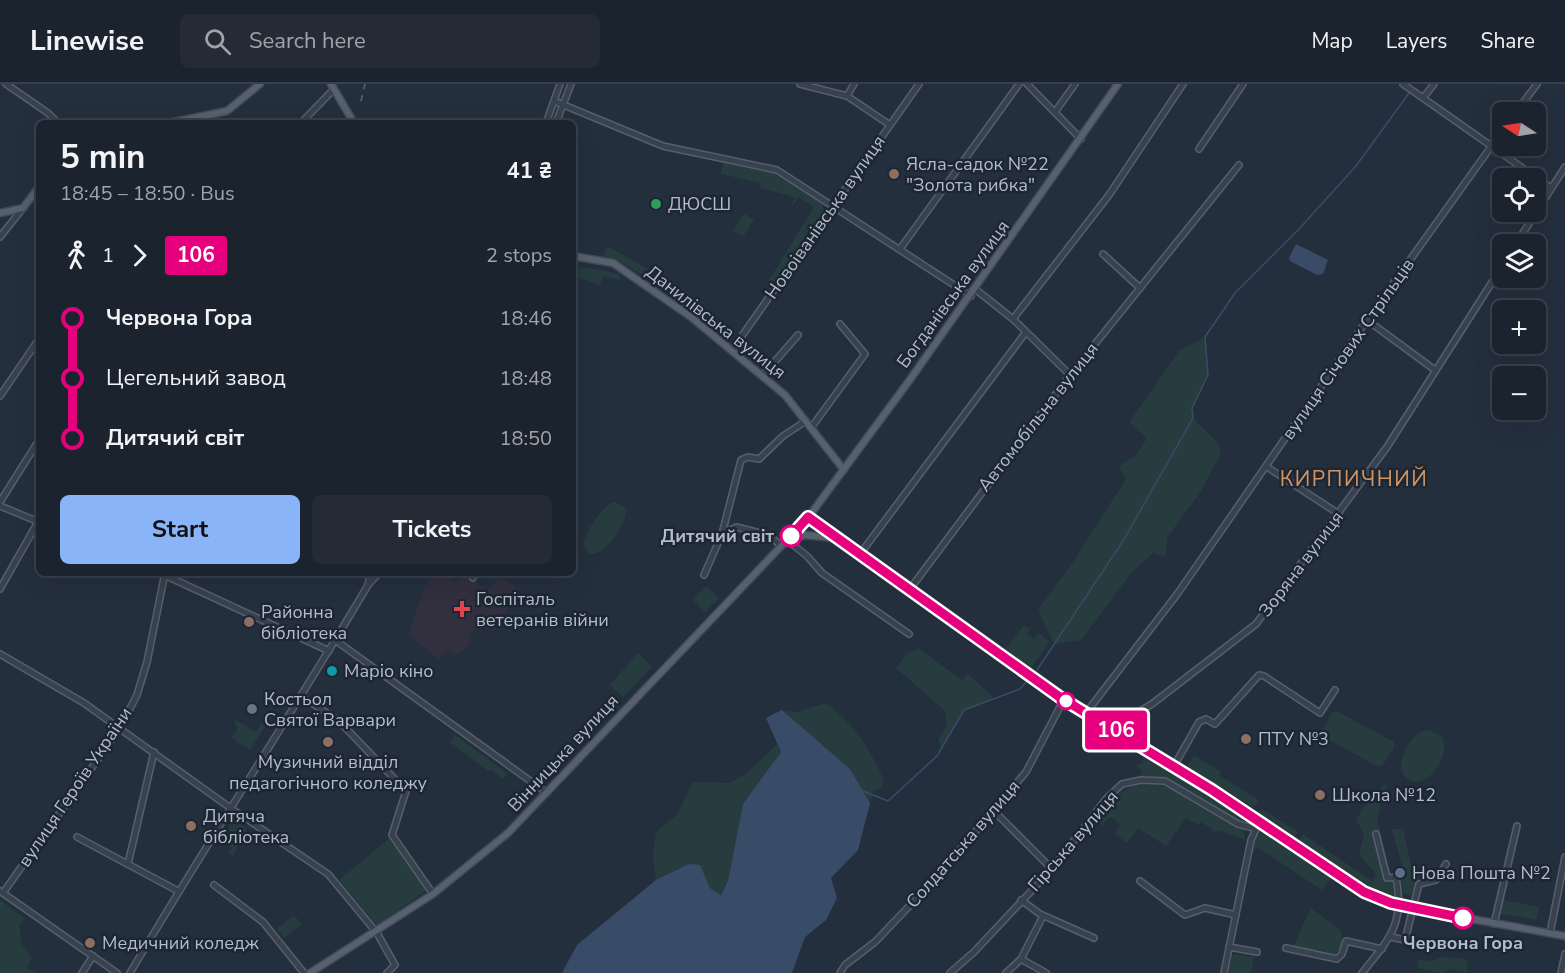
<!DOCTYPE html>
<html lang="en">
<head>
<meta charset="utf-8">
<style>
	body { margin:0; font-family:"Nunito Sans",sans-serif; background:#242b36; color:#f1f3f6; height:100vh; display:flex; flex-direction:column; font-size:22px; white-space:nowrap }
	* { box-sizing:border-box; margin:0 }
	p { font-size:20px; color:#a0a4aa }
	.icon { flex:none; width:33px; height:33px; fill:none; stroke:currentColor; stroke-width:2; stroke-linecap:round; stroke-linejoin:round }
	.map { position:relative; flex:1; overflow:hidden }
	.side { position:absolute; left:36px; top:36px; width:540px; height:456px; display:flex; flex-direction:column; background:#1b232e; border-radius:9px; box-shadow:0 6px 24px #0002,0 0 0 2px #39404a }
	.side>* { flex:none }
	.badge { padding:0 12px; border-radius:4px; font-size:21px; line-height:39px }
	.needle { width:39px; rotate:282deg }
	.tools { position:absolute; left:1492px; top:18px; display:grid; gap:12px }
	.tools a { display:grid; place-items:center; width:54px; height:54px; border-radius:9px; background:#1b232e; box-shadow:0 6px 24px #0002,0 0 0 2px #39404a; font-size:30px }
	.map>.badge { position:absolute; translate:-50% -50%; box-shadow:0 0 0 3px #fff }
	.legs { display:flex; align-items:center; gap:9px; height:66px; padding:0 24px; font-size:20px }
	.legs p { margin-inline-start:auto }
	.headline { display:flex; align-items:center; justify-content:space-between; height:102px; padding:0 24px }
	h1 { font-size:33px; font-weight:700; line-height:45px }
	.primary-button { display:flex; gap:12px; margin-top:auto; padding:12px 24px }
	.primary-button a { flex:1; height:69px; border-radius:9px; background:#8ab4f8; color:#111; font-size:24px; font-weight:700; line-height:69px; text-align:center }
	.primary-button a+a { background:#242b36; color:#f1f3f6 }
	ul { padding:0 24px; list-style:none }
	li { display:flex; align-items:center; gap:21px; height:60px; font-size:22px }
	li i { display:grid; place-items:center; width:9px; height:100%; margin:0 8px; background:currentColor }
	li i::after { content:''; width:15px; height:15px; margin:-8px; border:4px solid; border-radius:50%; background:#1b232e }
	li p { margin-inline-start:auto }
	li:first-child i { background:linear-gradient(#0000 50%,currentColor 0) }
	li:last-child i { background:linear-gradient(currentColor 50%,#0000 0) }
	header { display:flex; align-items:center; gap:36px; box-sizing:border-box; height:84px; padding:0 30px; background:#1b232e; border-bottom:2px solid #39404a }
	header strong { font-size:28px }
	nav { display:flex; gap:33px; margin-inline-start:auto; font-size:21px }
	.search { width:420px; height:54px; background:#242b36; display:flex; align-items:center; gap:15px; box-sizing:border-box; padding:0 21px; border-radius:9px; color:#a0a4aa; font-size:22px }
	.map>svg:first-child { display:block }
</style>
</head>
<body>
<header>
<strong>Linewise</strong>
<div class="search"><svg class="icon" aria-label="search" viewBox="0 0 24 24"><circle cx="10" cy="10" r="6"/><path d="M15 15l6 6"/></svg>Search here</div>
<nav><a>Map</a><a>Layers</a><a>Share</a></nav>
</header>
<div class="map">
<svg width="1565" height="889" viewBox="0 0 1565 889">
	<rect width="100%" height="100%" fill="#242f3e"/>
	<polygon fill="#32303f" points="436,489 443,489 455,499 464,491 487,506 500,493 520,505 494,547 483,544 469,548 471,558 467,559 468,564 453,572 447,565 439,575 408,552 425,502"/>
	<g fill="#263c3f">
		<polygon points="723,79 777,90 822,119 824,126 770,204 766,201 814,123 798,113 791,125 794,113 760,104 760,99 721,90"/>
		<polygon points="744,129 754,136 743,153 733,146"/>
		<polygon points="607,162 648,185 644,192 621,178 604,172"/>
		<polygon points="573,182 603,186 620,191 620,196 603,192 600,201 573,192"/>
		<polygon points="658,187 701,218 693,230 650,198"/>
		<polygon points="1205,253 1208,291 1192,324 1193,334 1217,358 1221,369 1200,409 1168,452 1165,473 1153,469 1131,489 1081,556 1054,560 1038,526 1069,484 1126,395 1119,382 1137,370 1147,354 1129,338 1180,266"/>
		<path d="M614,418L625,423C630,437 604,474 589,470L583,462C584,449 602,422 614,418Z"/>
		<polygon points="706,502 719,514 705,528 693,516"/>
		<polygon points="1024,541 1030,545 1027,550 1034,555 1039,549 1050,558 1031,584 1005,565"/>
		<polygon points="919,565 962,596 968,590 995,615 964,626 942,664 938,656 947,642 945,627 896,584 907,569"/>
		<polygon points="638,569 652,583 623,613 610,601"/>
		<path d="M826,619C854,640 871,666 884,697L881,704L873,708L870,719L850,685L782,626L796,628Z"/>
		<polygon points="271,625 275,627 250,666 231,654 238,644 234,638 236,636 256,648"/>
		<polygon points="1337,627 1394,658 1394,664 1382,682 1377,682 1323,653 1323,645 1332,629"/>
		<path d="M1430,646L1442,653C1453,675 1417,719 1401,686C1400,670 1413,646 1430,646Z"/>
		<polygon points="455,651 508,690 503,695 490,685 488,687 450,658"/>
		<polygon points="777,660 781,668 743,720 728,797 721,811 710,804 656,796 653,773 656,748 677,731 693,698 730,699 748,688"/>
		<polygon points="1194,671 1221,688 1220,692 1259,716 1254,724 1187,683"/>
		<path d="M1145,673L1245,734L1243,739L1245,756L1218,746L1216,748L1201,738L1198,741L1186,734L1166,762L1138,744L1127,759L1115,750L1120,740L1110,733L1102,741L1096,737C1118,707 1127,698 1166,700H1135L1143,688L1135,681L1142,679Z"/>
		<path d="M1388,699L1377,734L1396,814L1364,803L1297,759L1303,750L1372,797L1376,790L1359,770L1364,751L1356,735C1369,717 1368,713 1388,699Z"/>
		<polygon points="1262,725 1298,748 1293,756 1257,731"/>
		<polygon points="234,735 247,744 233,772 229,769 232,764 220,757"/>
		<polygon points="1392,745 1403,745 1415,799 1411,812 1404,810 1401,795 1405,793"/>
		<polygon points="1264,747 1332,793 1322,806 1257,763 1252,770 1254,756"/>
		<polygon points="390,754 427,806 377,841 339,796"/>
		<polygon points="0,816 25,835 19,842 22,861 32,873 27,883 36,889 0,889"/>
		<polygon points="1502,816 1539,823 1536,836 1499,829"/>
		<polygon points="1311,824 1341,847 1342,862 1333,873 1293,863"/>
		<polygon points="294,831 302,840 284,854 277,845"/>
		<polygon points="1233,870 1254,873 1251,889 1228,889"/>
		<polygon points="1445,873 1465,875 1468,880 1467,888 1449,885 1442,889 1417,884 1419,875 1430,877"/>
	</g>
	<g fill="#394c67">
		<polygon points="1296,160 1328,176 1323,190 1317,191 1290,177 1289,174"/>
		<polygon points="782,626 850,685 870,719 858,766 831,794 837,814 826,836 805,853 792,889 562,889 577,861 656,796 689,780 700,781 710,804 721,811 728,797 743,720 781,668 766,634"/>
	</g>
	<g fill="none" stroke-linecap="round" stroke-linejoin="round">
		<g stroke="#394c67" stroke-width="1.5">
			<polyline points="1037,586 1123,457 1193,334 1192,324 1208,291 1205,253 1235,209 1299,145 1356,82 1409,9"/>
			<polyline points="863,707 888,717 937,672 964,626 1020,605 1026,598"/>
		</g>
		<g stroke="#565f6c" stroke-width="8">
			<g id="minor">
				<polyline points="6,0 48,29 58,39"/>
				<polyline points="800,0 847,12 854,0"/>
				<polyline points="1027,0 1081,55"/>
				<polyline points="1403,0 1551,104"/>
				<polyline points="847,12 890,41"/>
				<polyline points="1423,14 1434,0"/>
				<polyline points="554,17 663,62 777,86 971,212"/>
				<polyline points="1055,28 1075,0"/>
				<polyline points="1516,28 1537,0"/>
				<polyline points="301,39 334,5"/>
				<polyline points="546,39 560,0"/>
				<polyline points="556,39 571,0"/>
				<polyline points="1199,65 1243,0"/>
				<polyline points="0,153 23,124"/>
				<polyline points="1516,160 1565,83"/>
				<polyline points="900,165 1019,0"/>
				<polyline points="1103,170 1140,204"/>
				<polyline points="975,205 1013,235 1070,291"/>
				<polyline points="1013,235 1109,111 1183,0"/>
				<polyline points="1367,236 1435,286"/>
				<polyline points="732,266 919,0"/>
				<polyline points="763,291 798,251"/>
				<polyline points="0,312 39,255"/>
				<polyline points="811,344 865,270 840,240"/>
				<polyline points="1267,383 1339,430"/>
				<polyline points="0,418 39,356"/>
				<polyline points="0,422 39,438"/>
				<polyline points="722,450 736,443 769,451 781,462"/>
				<polyline points="787,456 807,472 822,489 909,550"/>
				<polyline points="860,470 1026,248"/>
				<polyline points="160,489 329,567"/>
				<polyline points="704,491 722,450 741,376 748,373 759,375 783,352 806,337"/>
				<polyline points="473,494 475,489"/>
				<polyline points="368,501 370,489"/>
				<polyline points="0,505 39,436"/>
				<polyline points="910,505 1070,291 1239,81"/>
				<polyline points="335,556 547,709"/>
				<polyline points="0,570 84,619 229,723 328,790 377,849 395,881 387,889"/>
				<polyline points="301,612 339,637 406,707 392,751 433,810"/>
				<polyline points="1086,629 1178,509 1367,236 1503,46"/>
				<polyline points="1112,644 1152,620 1256,540 1387,363 1503,181"/>
				<polyline points="1174,682 1199,638 1206,635 1215,640 1259,591 1264,592 1320,629 1335,606"/>
				<polyline points="993,726 1052,785"/>
				<polyline points="77,753 178,807"/>
				<polyline points="128,780 154,668"/>
				<polyline points="1140,797 1185,831 1205,824 1236,831"/>
				<polyline points="214,801 263,838 304,889"/>
				<polyline points="0,807 117,889"/>
				<polyline points="3,809 120,644 137,611 147,578 165,489"/>
				<polyline points="1021,816 1040,830 1094,854"/>
				<polyline points="1494,840 1517,742"/>
				<polyline points="1550,849 1565,773"/>
				<polyline points="1391,853 1405,856 1419,800 1436,796 1446,780"/>
				<polyline points="1229,863 1257,868"/>
				<polyline points="1286,864 1337,875 1342,870 1346,857 1382,865"/>
				<polyline points="1021,875 1046,889"/>
				<polyline points="82,889 93,872"/>
				<path d="M130,889C207,758 291,632 368,501L379,489"/>
				<polyline points="840,889 845,881 875,858 934,796 1026,688 1064,615"/>
				<polyline points="950,889 974,868 1052,785 1106,715 1122,700 1141,696 1165,697 1238,740 1256,745"/>
				<polyline points="1006,889 1021,875 1043,832"/>
				<polyline points="1224,889 1251,756 1260,737"/>
				<path d="M1362,889C1390,854 1405,840 1396,793L1387,794L1376,750"/>
				<polyline points="1561,889 1565,870"/>
			</g>
		</g>
		<g stroke="#414a57" stroke-width="9">
			<g id="major">
				<polyline points="331,0 354,39"/>
				<polyline points="169,39 227,27 260,0"/>
				<polyline points="0,129 23,124 39,103"/>
				<polyline points="573,172 613,179 691,233 785,311 844,386"/>
				<polyline points="808,433 1064,615 1260,737 1364,808 1386,817 1412,824 1565,852"/>
				<polyline points="788,456 805,451 833,454"/>
				<polyline points="310,889 433,810 508,749 787,456 813,427 909,297 1118,0"/>
			</g>
		</g>
		<use href="#minor" stroke="#38414e" stroke-width="5"/>
		<use href="#major" stroke="#56606e" stroke-width="6"/>
		<polyline stroke="#5a6575" stroke-width="1.5" stroke-dasharray="6 6" stroke-linecap="butt" points="361,17 365,0"/>
	</g>
	<g fill="none" stroke-linecap="round" stroke-linejoin="round">
		<g stroke="#fff" stroke-width="14">
			<polyline id="line-1" points="791,452 808,433 1061,614 1212,706 1364,808 1391,819 1463,834"/>
		</g>
		<use href="#line-1" stroke="#e6007e" stroke-width="9"/>
	</g>
	<g fill="#8d6e63" stroke="#1d2633" stroke-width="2">
		<circle cx="894" cy="90" r="6"/>
		<circle cx="249" cy="538" r="6"/>
		<circle cx="1246" cy="655" r="6"/>
		<circle cx="328" cy="658" r="6"/>
		<circle cx="1320" cy="711" r="6"/>
		<circle cx="191" cy="742" r="6"/>
		<circle cx="90" cy="859" r="6"/>
	</g>
	<circle fill="#2e9e5b" stroke="#1d2633" stroke-width="2" cx="656" cy="120" r="6"/>
	<g fill="#fff" stroke="#e6007e" stroke-width="3">
		<circle cx="791" cy="452" r="10"/>
		<circle cx="1066" cy="617" r="8"/>
		<circle cx="1463" cy="834" r="10"/>
	</g>
	<path fill="#e0444e" stroke="#1d2633" stroke-width="2" d="M459 516h6v6h6v6h-6v6h-6v-6h-6v-6h6z"/>
	<circle fill="#0f9aa8" stroke="#1d2633" stroke-width="2" cx="332" cy="587" r="6"/>
	<circle fill="#6b7280" stroke="#1d2633" stroke-width="2" cx="252" cy="625" r="6"/>
	<circle fill="#5c6f8a" stroke="#1d2633" stroke-width="2" cx="1400" cy="789" r="6"/>
	<g text-anchor="middle" stroke-width="5" stroke-linejoin="round" paint-order="stroke">
		<g font-size="18" fill="#b4bcc9" stroke="#1d2633" text-anchor="start">
			<text x="906" y="86">Ясла-садок №22<tspan x="906" dy="21">"Золота рибка"</tspan></text>
			<text x="668" y="126">ДЮСШ</text>
			<text x="476" y="521">Госпіталь<tspan x="476" dy="21">ветеранів війни</tspan></text>
			<text x="261" y="534">Районна<tspan x="261" dy="21">бібліотека</tspan></text>
			<text x="344" y="593">Маріо кіно</text>
			<text x="264" y="621">Костьол<tspan x="264" dy="21">Святої Варвари</tspan></text>
			<text x="1258" y="661">ПТУ №3</text>
			<text x="328" y="684" text-anchor="middle">Музичний відділ<tspan x="328" dy="21">педагогічного коледжу</tspan></text>
			<text x="1332" y="717">Школа №12</text>
			<text x="203" y="738">Дитяча<tspan x="203" dy="21">бібліотека</tspan></text>
			<text x="1412" y="795">Нова Пошта №2</text>
			<text x="102" y="865">Медичний коледж</text>
		</g>
		<g font-size="18" fill="#b4bcc9" stroke="#1d2633">
			<text transform="translate(825 133) rotate(-55)" y="6">Новоіванівська вулиця</text>
			<text transform="translate(953 210) rotate(-54)" y="6">Богданівська вулиця</text>
			<text transform="translate(716 238) rotate(38)" y="6">Данилівська вулиця</text>
			<text transform="translate(1348 265) rotate(-55)" y="6">вулиця Січових Стрільців</text>
			<text transform="translate(1038 333) rotate(-52)" y="6">Автомобільна вулиця</text>
			<text transform="translate(1301 480) rotate(-53)" y="6">Зоряна вулиця</text>
			<text transform="translate(563 669) rotate(-47)" y="6">Вінницька вулиця</text>
			<text transform="translate(75 703) rotate(-56)" y="6">вулиця Героїв України</text>
			<text transform="translate(1073 757) rotate(-49)" y="6">Гірська вулиця</text>
			<text transform="translate(963 760) rotate(-49)" y="6">Солдатська вулиця</text>
		</g>
		<g font-size="18" font-weight="bold" fill="#b4bcc9" stroke="#1d2633" text-anchor="end">
			<text x="774" y="458">Дитячий світ</text>
			<text x="1463" y="865" text-anchor="middle">Червона Гора</text>
		</g>
		<g font-size="21" letter-spacing="1.5" fill="#d59563" stroke="#1d2633">
			<text x="1354" y="402">КИРПИЧНИЙ</text>
		</g>
	</g>
</svg>
<div class="tools">
<a><svg class="needle" viewBox="-14 -14 28 28"><path d="M0-13l5 13h-10z" fill="#e53935"/><path d="M0 13l5-13h-10z" fill="#a0a4aa"/></svg></a>
<a><svg class="icon" aria-label="locate" viewBox="0 0 24 24"><circle cx="12" cy="12" r="6"/><path d="M12 2v4M12 18v4M2 12h4M18 12h4"/></svg></a>
<a><svg class="icon" aria-label="layers" viewBox="0 0 24 24"><path d="M12 4l9 5-9 5-9-5zM3 14l9 5 9-5"/></svg></a>
<a>+</a>
<a>−</a>
</div>
<b class="badge" style="left:1116px;top:646px;background:#e6007e;color:#fff">106</b>
<section class="side">
<div class="headline"><div><h1>5 min</h1><p>18:45 – 18:50 · Bus</p></div><b>41 ₴</b></div>
<div class="legs"><svg class="icon" aria-label="walk" viewBox="0 0 24 24"><circle cx="13" cy="4" r="2"/><path d="M13 8l-2 6 4 7M11 14l-3 7M7 12l3-4h3l4 4"/></svg>1<svg class="icon" aria-label="forward" viewBox="0 0 24 24"><path d="M9 5l7 7-7 7"/></svg><b class="badge" style="background:#e6007e;color:#fff">106</b><p>2 stops</p></div>
<ul>
<li><i style="color:#e6007e"></i><b>Червона Гора</b><p>18:46</p></li>
<li><i style="color:#e6007e"></i><span>Цегельний завод</span><p>18:48</p></li>
<li><i style="color:#e6007e"></i><b>Дитячий світ</b><p>18:50</p></li>
</ul>
<div class="primary-button"><a>Start</a><a>Tickets</a></div>
</section>
</div>
</body>
</html>
